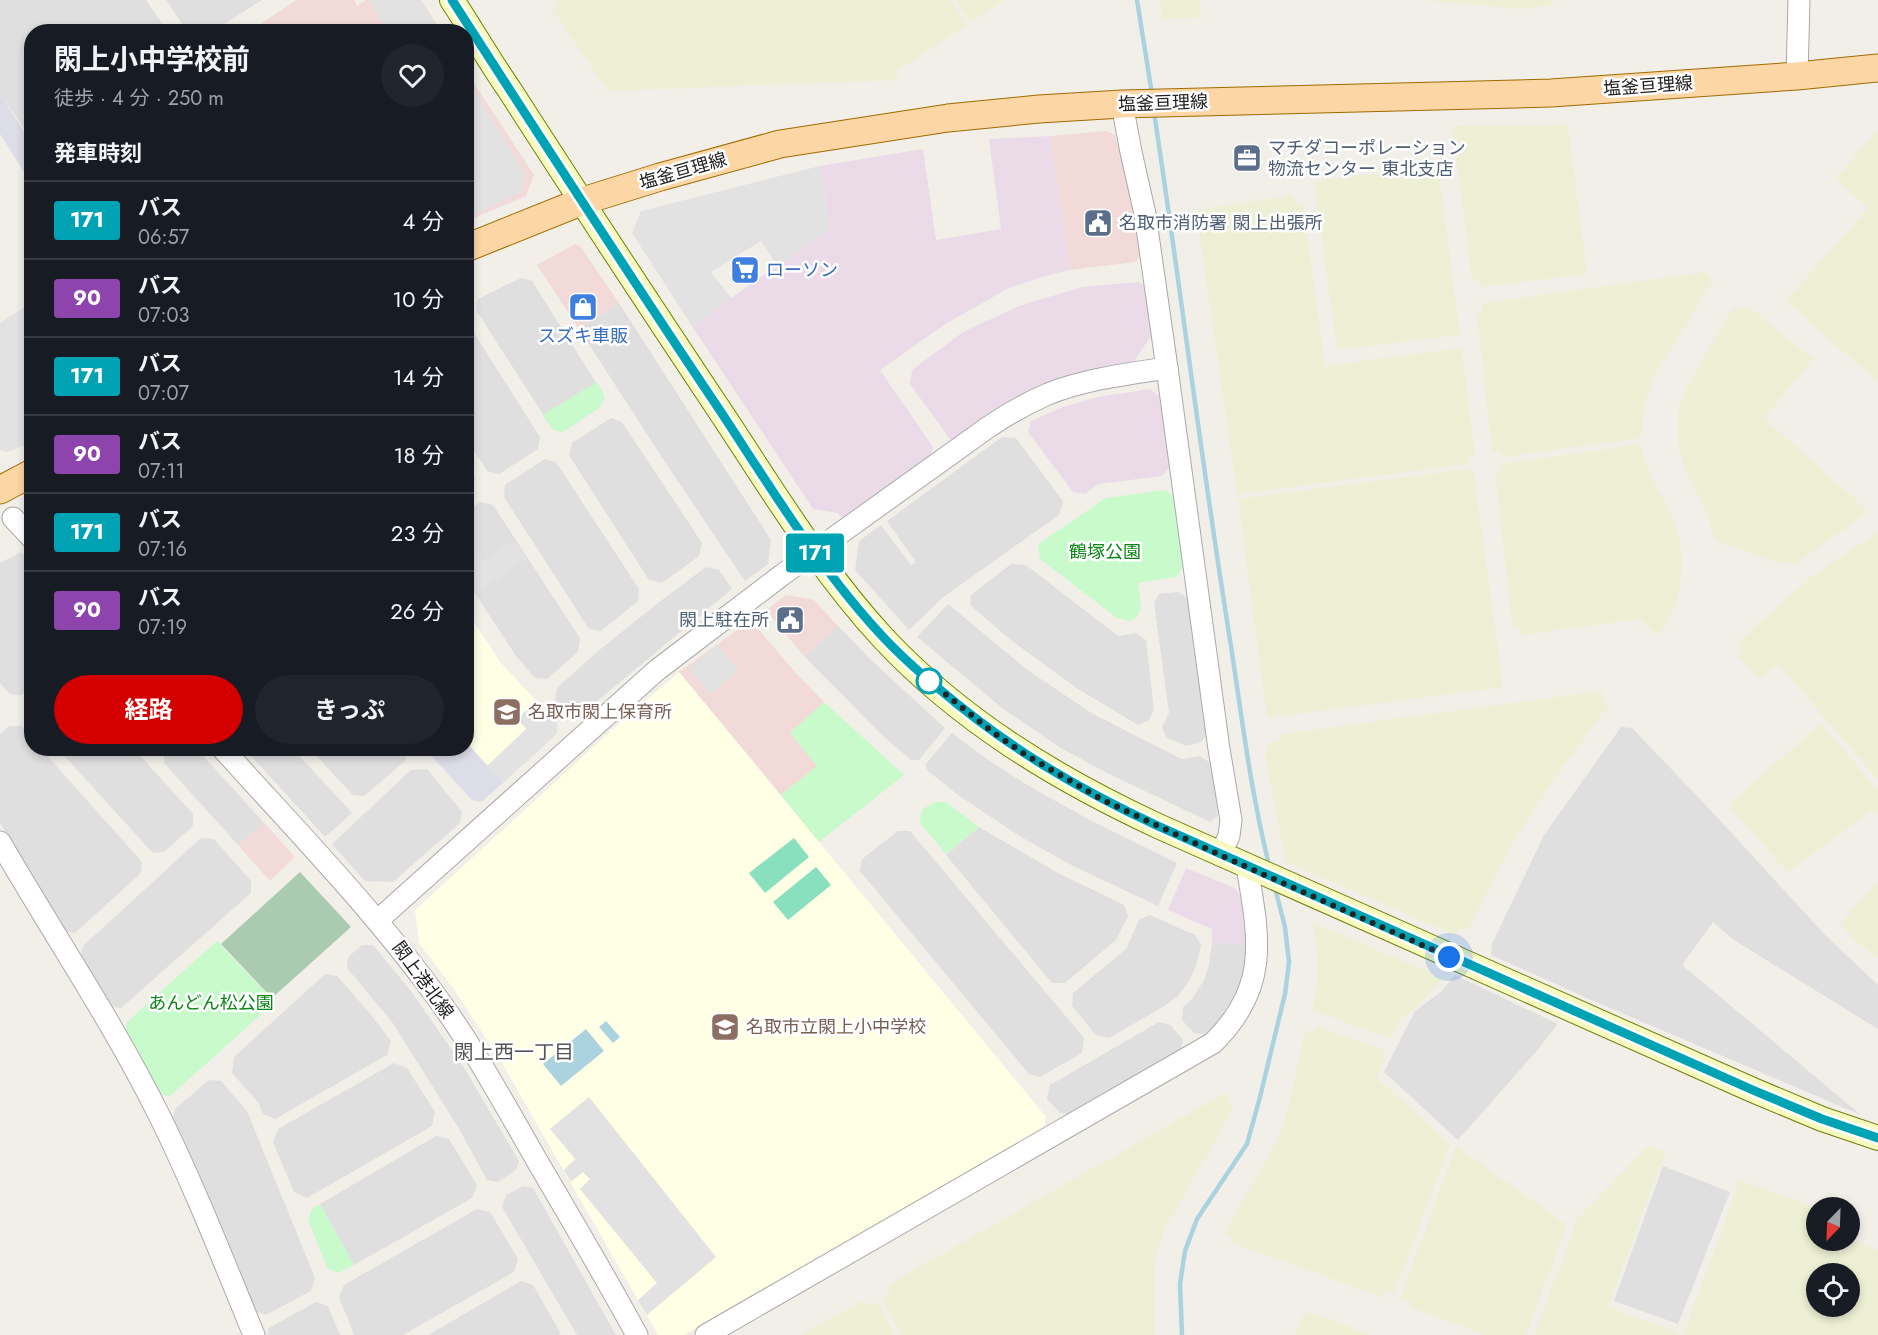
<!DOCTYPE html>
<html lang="ja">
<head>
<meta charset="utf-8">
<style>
	body { margin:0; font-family:Jost,"Noto Sans JP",sans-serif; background:#20242c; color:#f1f3f6; height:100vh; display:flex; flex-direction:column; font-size:22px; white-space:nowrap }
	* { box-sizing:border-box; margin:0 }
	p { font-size:20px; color:#9ea1a6 }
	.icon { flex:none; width:33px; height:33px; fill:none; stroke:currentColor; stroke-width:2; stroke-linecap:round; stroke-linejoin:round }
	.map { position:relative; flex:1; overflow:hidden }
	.panel { position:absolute; left:24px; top:24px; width:450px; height:732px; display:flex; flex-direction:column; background:#171b24; border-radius:24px; box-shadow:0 3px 9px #0003 }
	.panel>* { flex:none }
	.badge { padding:0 12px; border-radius:4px; font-size:21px; line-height:39px }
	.needle { width:39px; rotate:203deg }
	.fabs { position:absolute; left:1806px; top:1197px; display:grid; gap:12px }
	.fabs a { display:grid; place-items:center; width:54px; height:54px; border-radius:50%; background:#171b24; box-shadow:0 3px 9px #0003; font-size:30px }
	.you { position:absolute; width:30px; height:30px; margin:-15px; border:4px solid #fff; border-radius:50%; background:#1a73e8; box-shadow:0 0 0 9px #1a73e833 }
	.map>.badge { position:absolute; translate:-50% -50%; box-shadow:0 0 0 3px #fff }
	h2 { padding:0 30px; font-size:22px; line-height:54px }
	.round { display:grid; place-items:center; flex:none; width:63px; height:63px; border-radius:32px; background:#20242c }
	.summary { display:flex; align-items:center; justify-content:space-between; height:102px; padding:0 30px }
	h1 { font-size:28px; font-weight:700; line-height:45px }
	.button { display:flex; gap:12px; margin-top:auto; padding:12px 30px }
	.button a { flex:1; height:69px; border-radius:36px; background:#d40000; color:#fff; font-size:24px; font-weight:700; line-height:69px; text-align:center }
	.button a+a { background:#20242c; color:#f1f3f6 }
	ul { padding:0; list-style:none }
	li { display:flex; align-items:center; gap:18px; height:78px; padding:0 30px; border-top:2px solid #363941 }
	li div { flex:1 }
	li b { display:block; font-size:22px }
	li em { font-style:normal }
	li .badge { min-width:66px; font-weight:700; text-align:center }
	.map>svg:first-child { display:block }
</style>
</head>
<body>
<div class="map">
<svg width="1878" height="1335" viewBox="0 0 1878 1335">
	<rect width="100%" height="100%" fill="#f2efe9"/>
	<g fill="#e0dfdf">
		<polygon points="0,0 146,0 167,31 32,32 31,138 0,94"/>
		<polygon points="166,0 262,0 212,32 187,31"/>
		<polygon points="521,278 532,281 605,397 600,407 563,432 553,430 476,310 478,299"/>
		<polygon points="619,303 771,540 768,564 745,581 665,462 579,329"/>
		<polygon points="467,322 540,437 538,449 499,474 487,471 467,440"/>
		<polygon points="611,418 622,422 702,543 699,556 662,583 649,580 569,455 572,443"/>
		<polygon points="1002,437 1016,438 1063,501 1059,515 942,598 909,630 855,570 859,541 881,525 911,565 916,562 887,521"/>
		<polygon points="545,459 556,462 639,589 638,601 601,631 589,629 504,497 505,485"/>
		<polygon points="467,465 475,478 473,490 467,494"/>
		<polygon points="480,502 493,505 580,638 578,652 547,679 535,678 516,656 467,581 467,511"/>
		<polygon points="21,552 31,563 32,686 21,695 10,694 0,683 0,563"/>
		<polygon points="1011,564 1026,565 1118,636 1136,633 1146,640 1154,710 1149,720 1138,725 1078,689 1012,641 970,605 971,595"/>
		<polygon points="706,567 719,570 732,589 579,716 569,715 555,700 557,688 597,652 658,603"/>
		<polygon points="1178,592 1189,599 1208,734 1200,743 1186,746 1166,737 1162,727 1169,713 1154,603 1159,594"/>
		<polygon points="948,604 1029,671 1093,714 1182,759 1200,756 1212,764 1218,816 1210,822 1107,773 1059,747 1002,708 917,637"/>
		<polygon points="838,626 872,661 945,728 919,760 911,760 881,734 804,656"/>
		<polygon points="9,726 22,726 31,737 32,748 41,749 142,862 141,873 75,933 65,931 0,823 0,734"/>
		<polygon points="1621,727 1632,728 1702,801 1827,937 1878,985 1878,1029 1734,940 1713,922 1682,965 1861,1115 1596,1002 1491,955 1492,944 1544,835"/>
		<polygon points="952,733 984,757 1027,785 1086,818 1177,863 1158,906 1073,866 1021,837 958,795 928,771 925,765"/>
		<polygon points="58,749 134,749 193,814 193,826 164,852 153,853"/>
		<polygon points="165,749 197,749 264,823 238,845 164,763"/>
		<polygon points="245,749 293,749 352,813 325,837"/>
		<polygon points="310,749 405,749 406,760 364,796 353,795"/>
		<polygon points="427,769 462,812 460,823 393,882 365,881 332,844 411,770"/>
		<polygon points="979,827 1058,873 1124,905 1128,916 1116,940 1065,983 1052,983 946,855"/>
		<polygon points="898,831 910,831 1084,1038 1082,1053 1040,1077 1029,1074 860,871 862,859"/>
		<polygon points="201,838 214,839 251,881 251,893 121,1008 110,1006 81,958 83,946"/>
		<polygon points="1150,915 1195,935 1201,945 1197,963 1190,979 1179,995 1163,1007 1109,1038 1096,1035 1072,1006 1073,993 1126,949 1139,920"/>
		<polygon points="1212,942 1248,945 1247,971 1231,1008 1206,1035 1194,1033 1182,1020 1183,1007 1192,999 1204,980 1209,965"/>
		<polygon points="362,945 373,945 411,991 463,1066 519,1161 516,1170 498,1182 487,1180 458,1127 392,1022 347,968 348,957"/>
		<polygon points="325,974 337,976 368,1011 391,1041 387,1055 275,1119 263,1114 258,1102 232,1073 234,1057"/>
		<polygon points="1455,975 1558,1024 1534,1054 1458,1140 1384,1072 1415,1011 1442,991"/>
		<polygon points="1159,1022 1170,1025 1183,1040 1180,1054 1073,1115 1060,1113 1047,1099 1050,1085"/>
		<polygon points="394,1063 407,1068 435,1112 432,1126 307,1198 294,1192 273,1142 278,1129"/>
		<polygon points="209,1080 221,1081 247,1111 315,1278 311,1291 266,1315 253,1311 172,1123 175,1109"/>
		<polygon points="436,1136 449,1139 477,1185 472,1198 354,1265 320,1204"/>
		<polygon points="1663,1166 1730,1192 1678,1324 1614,1301"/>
		<polygon points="523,1186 533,1188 616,1335 577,1335 502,1207 506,1195"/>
		<polygon points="477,1209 490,1212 518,1259 514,1272 403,1335 354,1335 339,1297 344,1285"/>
		<polygon points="521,1281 533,1285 560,1332 559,1335 428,1335"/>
		<polygon points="316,1302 328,1306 340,1335 267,1335 269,1328"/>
	</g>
	<g fill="#f2dad9">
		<polygon points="296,0 354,0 357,6 366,0 421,0 441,31 249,32"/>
		<polygon points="466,71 534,175 526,196 467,221"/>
		<polygon points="1106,131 1115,135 1127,175 1142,253 1135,262 1070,270 1050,136"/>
		<polygon points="575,244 580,246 619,303 579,329 537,265"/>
		<polygon points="786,595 814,600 838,626 804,656 769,614 769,608"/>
		<polygon points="747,623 755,625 794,671 824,702 790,733 817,766 781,795 679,672"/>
		<polygon points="264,823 295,857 270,881 238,845"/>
	</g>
	<g fill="#ebdbe8">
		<polygon points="1050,136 1070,270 1045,276 1009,288 947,323 880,370 933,447 930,457 845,521 838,513 813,509 692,326 830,228 820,166 923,149 936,240 1001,229 989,139"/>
		<polygon points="1138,282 1149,288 1151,336 1130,367 959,440 950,439 910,384 912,370 963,332 1019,306 1082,287"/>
		<polygon points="1150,389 1160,397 1171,465 1162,476 1098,484 1085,494 1073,492 1028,432 1031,421 1060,408 1098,397"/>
		<polygon points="1186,868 1235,888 1240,896 1246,927 1248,945 1212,942 1212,929 1168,910"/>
	</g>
	<g fill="#ffffe5">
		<polygon points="466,610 501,663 557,723 557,734 503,783 467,743"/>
		<polygon points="679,672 1046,1117 1043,1132 732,1306 684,1335 658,1335 502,1063 455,991 419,943 415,910 613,729"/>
	</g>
	<g fill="#eef0d5" fill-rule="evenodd">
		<polygon points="556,0 950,0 967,25 895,72 900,80 607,91 552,9 559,4"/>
		<polygon points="955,0 1005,0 970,22"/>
		<polygon points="1160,0 1199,0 1201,17 1162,20"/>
		<polygon points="1424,0 1554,0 1553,5 1518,9"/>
		<polygon points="1568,125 1587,274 1481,287 1479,281 1472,280 1452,126"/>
		<polygon points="1878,130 1878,382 1786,301 1868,208 1836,178"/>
		<polygon points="1438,166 1460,335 1337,350 1314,181"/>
		<polygon points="1292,195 1295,204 1303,203 1325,366 1462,348 1475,456 1469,456 1468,464 1237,494 1196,210"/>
		<polygon points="1707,272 1713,280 1655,375 1645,401 1641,438 1502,457 1501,452 1492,452 1477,314 1482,313 1482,303"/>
		<polygon points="1746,308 1754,311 1813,359 1764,418 1866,509 1865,514 1796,564 1771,561 1716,541 1703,503 1688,476 1679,453 1678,430 1679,406 1687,386 1732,309"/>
		<polygon points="1641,444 1645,462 1654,484 1669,508 1678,532 1682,558 1681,579 1677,602 1668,621 1657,636 1641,619 1520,635 1519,627 1512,625 1495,471 1502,470 1501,464"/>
		<polygon points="1468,469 1474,474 1503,687 1267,718 1238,499"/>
		<polygon points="1878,532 1878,780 1778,664 1759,679 1738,656 1743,649 1738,642 1810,578"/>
		<polygon points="1601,691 1608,706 1547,789 1510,847 1467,931 1460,928 1455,935 1286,862 1265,757 1267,744 1280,741 1282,734"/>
		<polygon points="1821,723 1878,790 1878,814 1873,810 1787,872 1728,805"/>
		<polygon points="1878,882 1878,959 1857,942 1840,924"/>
		<polygon points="1312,922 1443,978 1420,1003 1401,1019 1391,1039 1312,1010 1318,978 1317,950"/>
		<polygon points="1316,1026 1386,1051 1377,1078 1450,1144 1394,1294 1385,1291 1382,1297 1230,1242 1232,1236 1224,1233 1278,1140 1287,1113 1305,1031 1314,1034"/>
		<polygon points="1227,1092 1232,1111 1165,1228 1154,1263 1155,1335 902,1335 882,1300 891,1294 886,1286"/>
		<polygon points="1456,1146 1567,1225 1526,1335 1485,1335 1410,1307 1412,1302 1400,1298"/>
		<polygon points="1649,1146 1665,1152 1608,1307 1679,1333 1679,1335 1534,1335 1578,1218"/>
		<path d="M1740,1180L1816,1208V1240H1850L1878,1250V1335H1683ZM1816,1274H1850V1306H1816Z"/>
		<polygon points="860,1302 878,1305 895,1335 801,1335"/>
		<polygon points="1309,1312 1371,1335 1295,1335 1302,1317"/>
	</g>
	<polygon fill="#aacbaf" points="300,872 351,927 272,998 221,944"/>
	<g fill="#c8facc">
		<polygon points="597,382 605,397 600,407 563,432 553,430 542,415"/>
		<path d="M1165,490L1174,497L1183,567L1176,577L1138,583C1139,596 1146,614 1131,621L1117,618L1040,559L1038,544L1106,498Z"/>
		<polygon points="824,702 904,775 819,842 781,795 817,766 790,733"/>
		<polygon points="934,802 946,802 979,827 946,854 920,823 922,810"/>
		<polygon points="217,941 275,1002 170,1096 159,1094 125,1034 127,1022"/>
		<polygon points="320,1204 354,1265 338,1273 328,1269 308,1220 312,1209"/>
	</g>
	<g fill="#88e0be">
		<polygon points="794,838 809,857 765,893 749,873"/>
		<polygon points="816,867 831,885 788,920 773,902"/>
	</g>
	<g fill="#e2e2e2">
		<polygon points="369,0 420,0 439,31 388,31"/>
		<polygon points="466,77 526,175 520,193 467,218"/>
		<polygon points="820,166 830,228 778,267 761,241 711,272 732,299 692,326 632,233 641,211"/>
		<polygon points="31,303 31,443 7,452 0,450 0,323"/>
		<polygon points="466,535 483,561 515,540 527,559 475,594 467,581"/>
		<polygon points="717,645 738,670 710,694 689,668"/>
		<polygon points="536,700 557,723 557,734 503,783 487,766 526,729 518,719"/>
		<polygon points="589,1097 716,1257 647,1315 638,1300 657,1283 580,1189 590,1179 583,1172 571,1182 564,1170 575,1159 550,1129"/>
	</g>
	<g fill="#dddde8">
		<polygon points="0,94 31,142 31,183 0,134"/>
		<polygon points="467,743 503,783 481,802 472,800 425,749 466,748"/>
	</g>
	<g fill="#aad3df">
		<polygon points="606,1021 620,1037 613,1043 599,1027"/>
		<polygon points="586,1029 604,1051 561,1086 543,1064"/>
	</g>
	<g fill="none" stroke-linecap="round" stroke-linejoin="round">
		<g stroke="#aad3df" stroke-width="4.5">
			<polyline points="1137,0 1152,94"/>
			<path d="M1154,112C1181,290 1202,468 1231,646C1242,719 1251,793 1269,865"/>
			<polyline points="1182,1335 1180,1284 1185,1251 1197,1219 1247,1144 1260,1097 1285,994 1289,962 1285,927 1275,888"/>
		</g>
		<g stroke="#a9a9a9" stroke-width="23">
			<g id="tertiary">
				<polyline points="1797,76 1799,0"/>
				<polyline points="1122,104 1131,152 1145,214 1167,368"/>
				<polyline points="13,518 32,538"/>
				<path d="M222,748C294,828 369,905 433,992C474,1047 506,1107 540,1166C573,1222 606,1278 637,1335"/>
				<path d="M0,842C53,934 113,1022 160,1117C195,1188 224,1262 254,1335"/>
				<path d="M377,921L657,670L782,575L987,428C1006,415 1027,403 1048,394C1086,379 1127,374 1167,368L1219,749L1231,820L1229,836L1220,855"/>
				<path d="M706,1335L1213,1043C1270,987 1259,938 1247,867"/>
			</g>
		</g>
		<g stroke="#707d05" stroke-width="26">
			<path id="secondary" d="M452,0C471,29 489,60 509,89C579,198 650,306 722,414C773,491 821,571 884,639C961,721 1057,779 1158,826L1755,1091L1822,1119L1878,1138"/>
		</g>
		<g stroke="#a06b00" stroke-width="29">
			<g id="primary">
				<polyline points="466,248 583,201 660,177 780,144 948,118 1039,109 1122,104 1551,93 1797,76 1878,68"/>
				<polyline points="0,490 32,473"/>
			</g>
		</g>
		<use href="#tertiary" stroke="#fff" stroke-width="21"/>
		<use href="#secondary" stroke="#f7fabf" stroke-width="24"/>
		<use href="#primary" stroke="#fcd6a4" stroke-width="27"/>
	</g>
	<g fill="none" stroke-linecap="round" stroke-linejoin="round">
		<g stroke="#fff" stroke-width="14">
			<path id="line" d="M452,0C540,137 628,274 719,409C771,488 820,570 885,639C901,656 919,672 938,688C1007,747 1076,788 1158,826L1755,1091L1822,1119L1878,1138"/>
		</g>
		<use href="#line" stroke="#00a3b4" stroke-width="9"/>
		<polyline stroke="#222" stroke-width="6" stroke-dasharray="0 10.8" points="929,681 994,733 1026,755 1103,800 1220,855 1449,957"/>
	</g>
	<defs>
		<g id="office-square" transform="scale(1.5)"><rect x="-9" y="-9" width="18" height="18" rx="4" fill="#5c6f8a" stroke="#fff"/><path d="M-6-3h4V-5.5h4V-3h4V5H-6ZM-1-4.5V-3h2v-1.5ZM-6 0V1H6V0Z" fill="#fff"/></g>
		<g id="civic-square" transform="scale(1.5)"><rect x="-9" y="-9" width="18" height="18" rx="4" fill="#5c6f8a" stroke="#fff"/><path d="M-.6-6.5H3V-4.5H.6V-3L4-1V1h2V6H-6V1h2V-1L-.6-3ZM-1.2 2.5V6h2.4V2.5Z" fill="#fff"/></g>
		<g id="supermarket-square" transform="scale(1.5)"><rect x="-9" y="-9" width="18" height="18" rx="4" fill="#3f7fe0" stroke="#fff"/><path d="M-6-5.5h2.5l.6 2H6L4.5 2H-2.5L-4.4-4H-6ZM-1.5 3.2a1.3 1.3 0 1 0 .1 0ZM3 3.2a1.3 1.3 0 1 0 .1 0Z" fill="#fff"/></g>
		<g id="shop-square" transform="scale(1.5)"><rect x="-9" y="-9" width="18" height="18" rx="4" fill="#3f7fe0" stroke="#fff"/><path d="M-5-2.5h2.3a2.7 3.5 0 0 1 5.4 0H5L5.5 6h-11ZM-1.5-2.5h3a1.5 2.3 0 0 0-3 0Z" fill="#fff"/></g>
		<g id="school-square" transform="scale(1.5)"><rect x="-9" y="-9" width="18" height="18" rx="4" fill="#8d6e63" stroke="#fff"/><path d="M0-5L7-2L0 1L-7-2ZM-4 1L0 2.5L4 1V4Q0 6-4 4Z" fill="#fff"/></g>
	</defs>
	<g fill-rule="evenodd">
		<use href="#office-square" x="1247" y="158"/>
		<use href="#civic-square" x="1098" y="223"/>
		<use href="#supermarket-square" x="745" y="270"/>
		<use href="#shop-square" x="583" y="307"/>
		<use href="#civic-square" x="790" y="620"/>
		<use href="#school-square" x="507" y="712"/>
		<use href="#school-square" x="725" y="1027"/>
	</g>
	<circle fill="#fff" stroke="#00a3b4" stroke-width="3" cx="929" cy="681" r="12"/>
	<g text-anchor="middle" stroke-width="5" stroke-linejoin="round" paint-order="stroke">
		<g font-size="18" fill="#222" stroke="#fff">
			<text transform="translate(1648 86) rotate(-4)" y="6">塩釜亘理線</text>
			<text transform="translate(1163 103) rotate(-2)" y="6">塩釜亘理線</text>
			<text transform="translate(683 171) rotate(-16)" y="6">塩釜亘理線</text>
			<text transform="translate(423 980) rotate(54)" y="6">閖上港北線</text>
		</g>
		<g font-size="18" fill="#4e5e75" stroke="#fff" text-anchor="start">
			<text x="1268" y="154">マチダコーポレーション<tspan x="1268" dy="21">物流センター 東北支店</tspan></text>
			<text x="1119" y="229">名取市消防署 閖上出張所</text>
			<text x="769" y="626" text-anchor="end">閖上駐在所</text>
		</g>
		<g font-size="18" fill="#366cbe" stroke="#fff" text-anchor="start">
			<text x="766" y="276">ローソン</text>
			<text x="583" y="342" text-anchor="middle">スズキ車販</text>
		</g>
		<g font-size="18" fill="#0c8416" stroke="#fff">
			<text x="1105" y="558">鶴塚公園</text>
			<text x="211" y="1009">あんどん松公園</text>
		</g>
		<g font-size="18" fill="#785e54" stroke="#fff" text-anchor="start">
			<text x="528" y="718">名取市閖上保育所</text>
			<text x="746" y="1033">名取市立閖上小中学校</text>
		</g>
		<g font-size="20" fill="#555" stroke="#fff">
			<text x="514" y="1059">閖上西一丁目</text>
		</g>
	</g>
</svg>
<div class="fabs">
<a><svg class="needle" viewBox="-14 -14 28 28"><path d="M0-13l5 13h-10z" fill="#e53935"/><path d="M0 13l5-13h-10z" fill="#9ea1a6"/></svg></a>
<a><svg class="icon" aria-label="locate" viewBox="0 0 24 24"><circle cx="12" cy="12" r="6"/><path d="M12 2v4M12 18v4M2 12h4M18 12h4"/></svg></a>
</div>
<div class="you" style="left:1449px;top:957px"></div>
<b class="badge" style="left:815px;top:553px;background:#00a3b4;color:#fff">171</b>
<section class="panel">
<div class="summary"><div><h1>閖上小中学校前</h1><p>徒歩 · 4 分 · 250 m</p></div><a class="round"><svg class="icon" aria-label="heart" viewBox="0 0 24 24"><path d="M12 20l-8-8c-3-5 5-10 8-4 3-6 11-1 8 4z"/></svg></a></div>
<h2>発車時刻</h2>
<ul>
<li><span class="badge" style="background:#00a3b4;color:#fff">171</span><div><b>バス</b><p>06:57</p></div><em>4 分</em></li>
<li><span class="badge" style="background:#8e44ad;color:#fff">90</span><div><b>バス</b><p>07:03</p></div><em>10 分</em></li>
<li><span class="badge" style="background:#00a3b4;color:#fff">171</span><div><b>バス</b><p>07:07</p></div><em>14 分</em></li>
<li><span class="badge" style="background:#8e44ad;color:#fff">90</span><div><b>バス</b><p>07:11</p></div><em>18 分</em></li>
<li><span class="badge" style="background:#00a3b4;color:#fff">171</span><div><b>バス</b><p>07:16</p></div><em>23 分</em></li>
<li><span class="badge" style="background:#8e44ad;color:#fff">90</span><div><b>バス</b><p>07:19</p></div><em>26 分</em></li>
</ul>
<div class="button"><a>経路</a><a>きっぷ</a></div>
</section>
</div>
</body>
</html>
